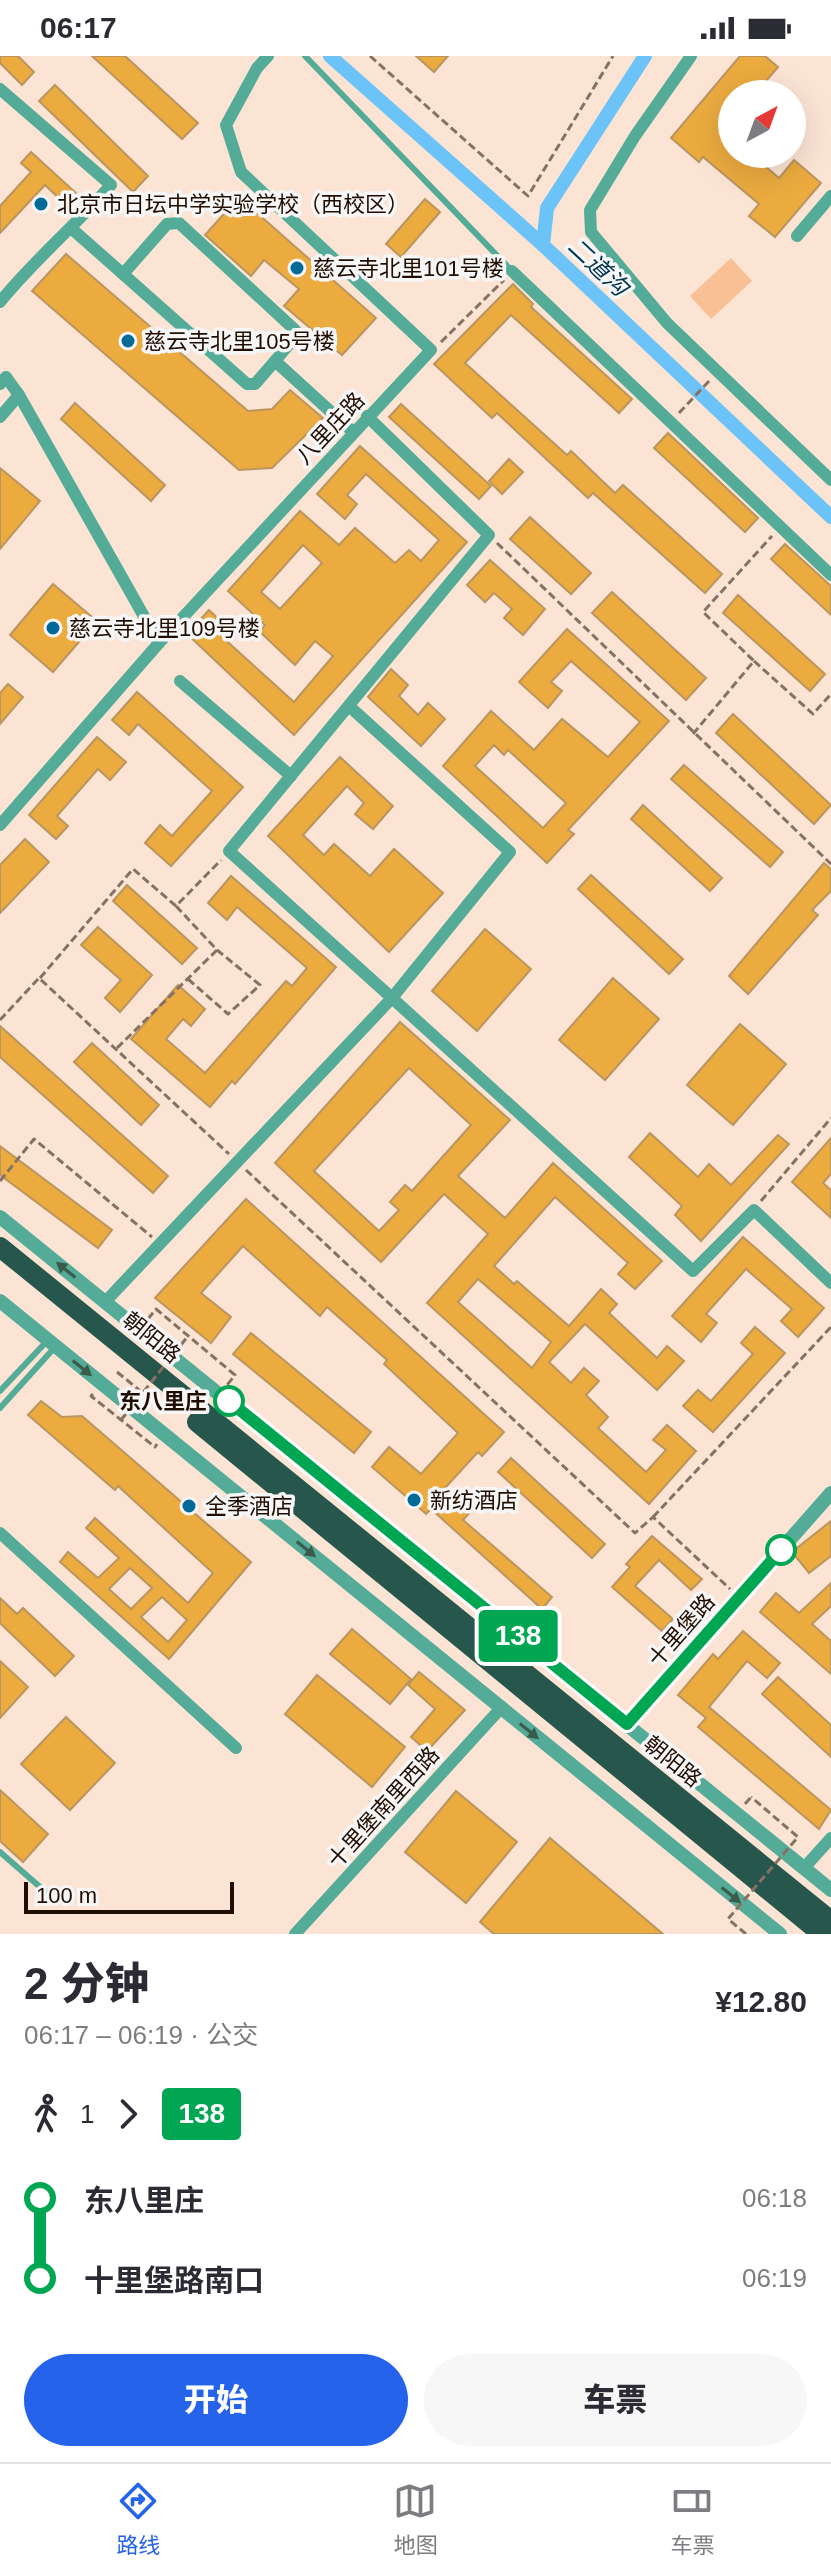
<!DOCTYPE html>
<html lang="zh">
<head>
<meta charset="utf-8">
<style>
	body { margin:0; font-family:Helvetica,"Noto Sans SC",sans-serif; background:#f7f7f7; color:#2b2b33; height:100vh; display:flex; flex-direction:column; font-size:30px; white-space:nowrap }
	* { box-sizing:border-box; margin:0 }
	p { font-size:26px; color:#7c7c81 }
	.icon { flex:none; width:44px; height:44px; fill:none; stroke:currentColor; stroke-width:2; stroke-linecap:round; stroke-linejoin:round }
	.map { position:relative; height:1878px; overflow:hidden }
	.drawer { display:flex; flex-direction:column; background:#fff; flex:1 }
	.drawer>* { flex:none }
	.badge { padding:0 16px; border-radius:6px; font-size:28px; line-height:52px }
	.needle { width:52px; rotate:41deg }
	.controls { position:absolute; left:718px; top:24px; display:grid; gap:16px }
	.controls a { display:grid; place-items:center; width:88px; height:88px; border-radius:50%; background:#fff; box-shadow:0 8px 32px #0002; font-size:40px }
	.scale { position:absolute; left:24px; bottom:20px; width:210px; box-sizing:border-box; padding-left:8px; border:4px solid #200d01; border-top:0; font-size:22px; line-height:28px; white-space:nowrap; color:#200d01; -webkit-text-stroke:6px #f6f6f6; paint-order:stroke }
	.map>.badge { position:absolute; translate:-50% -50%; box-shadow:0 0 0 4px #fff }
	.legs { display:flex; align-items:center; gap:12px; height:88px; padding:0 24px; font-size:26px }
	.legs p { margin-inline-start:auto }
	.summary { display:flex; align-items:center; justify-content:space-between; height:136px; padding:0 24px }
	h1 { font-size:44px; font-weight:800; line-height:60px }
	.action { display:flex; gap:16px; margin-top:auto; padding:16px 24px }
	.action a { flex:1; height:92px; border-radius:48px; background:#2563eb; color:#fff; font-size:32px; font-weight:800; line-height:92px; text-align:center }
	.action a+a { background:#f7f7f7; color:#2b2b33 }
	ul { padding:0 24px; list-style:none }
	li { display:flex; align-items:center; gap:28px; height:80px; font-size:30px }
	li i { display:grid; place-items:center; width:12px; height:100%; margin:0 10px; background:currentColor }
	li i::after { content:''; width:20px; height:20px; margin:-10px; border:6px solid; border-radius:50%; background:#fff }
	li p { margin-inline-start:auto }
	li:first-child i { background:linear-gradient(#0000 50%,currentColor 0) }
	li:last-child i { background:linear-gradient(currentColor 50%,#0000 0) }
	.status { display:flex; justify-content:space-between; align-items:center; height:56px; padding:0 40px; background:#fff; direction:ltr }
	.status svg { height:22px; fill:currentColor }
	.dock { display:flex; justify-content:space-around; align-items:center; height:112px; border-top:2px solid #e1e1e2; background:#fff; font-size:22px; color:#7c7c81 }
	.dock a { display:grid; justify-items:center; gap:4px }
	.dock .active { color:#2563eb }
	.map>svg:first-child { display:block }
</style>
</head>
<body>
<div class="status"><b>06:17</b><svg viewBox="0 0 49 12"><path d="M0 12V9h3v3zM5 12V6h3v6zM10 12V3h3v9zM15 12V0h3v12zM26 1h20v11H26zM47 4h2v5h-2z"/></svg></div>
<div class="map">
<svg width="831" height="1878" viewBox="0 0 831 1878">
	<rect width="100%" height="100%" fill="#fbe4d4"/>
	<polygon fill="#f9c096" points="731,202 752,225 711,263 690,240"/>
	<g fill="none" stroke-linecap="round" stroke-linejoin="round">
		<g stroke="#6bc3f8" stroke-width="14">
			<polyline points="330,0 543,189 831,461"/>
			<polyline points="543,189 547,152 645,0"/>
		</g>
	</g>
	<g fill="#ebab3f" stroke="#ba955f" stroke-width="2" fill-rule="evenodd">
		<polygon points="0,0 18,0 34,16 22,29 0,7"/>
		<polygon points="92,0 125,0 198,67 182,83"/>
		<polygon points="416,0 448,0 434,16"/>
		<polygon points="740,0 765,0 778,11 755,38 732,38 732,65 724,75 732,82 732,98 751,98 779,122 794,104 821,127 775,181 749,160 759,148 703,101 699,106 671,82"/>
		<polygon points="55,29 148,120 133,136 39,45"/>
		<polygon points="31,96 76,137 65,148 45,129 0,177 0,150 31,116 21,107"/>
		<polygon points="239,141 376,262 342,299 284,250 299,233 264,204 251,220 205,179"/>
		<polygon points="425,143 440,156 401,201 386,188"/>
		<polygon points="66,198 248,355 272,353 290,334 323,362 272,412 239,414 32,235"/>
		<polygon points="513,228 533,248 531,251 632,343 619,357 511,259 465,307 567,399 571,395 615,437 623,429 722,518 705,537 593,437 588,442 497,357 492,362 434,308"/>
		<polygon points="75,347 165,429 151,445 61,363"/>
		<polygon points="401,348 491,430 479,443 389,361"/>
		<polygon points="668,377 758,462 745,476 654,392"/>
		<path d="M360,390L467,486L294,679L187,578L209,554L227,571L220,579L294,646L333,600L315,585L295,609L259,575L265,569L228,535L300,455L339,489L355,472L395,507L409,494L421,505L439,484L366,418L347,439L357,448L345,463L317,438ZM303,489L322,507L280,553L261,536Z"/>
		<polygon points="509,403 523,416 502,438 489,425"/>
		<polygon points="0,412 40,445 0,493"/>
		<polygon points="530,461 591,517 571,538 510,483"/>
		<polygon points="785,488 831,530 831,559 771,503"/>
		<polygon points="490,504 545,553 523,579 504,562 512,553 494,537 485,546 467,529"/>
		<polygon points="53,528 97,565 53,616 10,579"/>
		<polygon points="612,536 706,622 686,644 592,557"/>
		<polygon points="738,539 825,618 810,635 723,557"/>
		<path d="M567,573L669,665L568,774L574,778L547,807L443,710L491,655L534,694L562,663L608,701L640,666L571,605L551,626L562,635L548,652L519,626ZM494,689L504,699L508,694L566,747L543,772L475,710Z"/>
		<polygon points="391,613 408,629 399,640 418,659 428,647 445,663 421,690 368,641"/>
		<polygon points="8,628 23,641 0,668 0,637"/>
		<polygon points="137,636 243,731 171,810 145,787 160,769 172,780 212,735 138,668 129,679 112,664"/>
		<polygon points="733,658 831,749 814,768 716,677"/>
		<polygon points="97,681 126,706 110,724 98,713 57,760 68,770 56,783 29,759"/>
		<polygon points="340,701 393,750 373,773 355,758 364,747 347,730 303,779 324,799 334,788 370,820 394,793 443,837 389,896 268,780"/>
		<polygon points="684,709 783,796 770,811 671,723"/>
		<polygon points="643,749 722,822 710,835 631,763"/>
		<polygon points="25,783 49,806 0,857 0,809"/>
		<polygon points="824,807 831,813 831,835 812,854 818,859 748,938 729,920"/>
		<polygon points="591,819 683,903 669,918 578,833"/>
		<polygon points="231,820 336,911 235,1028 232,1025 210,1051 131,983 178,929 205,953 191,970 183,963 166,983 205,1017 286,925 292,930 307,912 237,851 227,864 208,847"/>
		<polygon points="127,829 197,892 182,908 113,845"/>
		<polygon points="98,871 152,919 120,956 105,942 121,924 81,889"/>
		<polygon points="485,873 531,913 477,975 432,935"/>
		<polygon points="613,922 659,963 605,1024 559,984"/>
		<path d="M400,966L510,1064L458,1120L505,1162L553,1107L662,1205L635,1233L618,1218L628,1207L555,1141L494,1210L514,1228L517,1225L569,1270L601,1233L617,1248L609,1257L657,1302L667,1290L684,1305L657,1334L585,1268L549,1306L571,1327L584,1312L599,1325L586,1339L608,1361L598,1372L646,1416L666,1394L653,1384L667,1369L696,1395L649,1448L427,1247L488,1178L444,1138L381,1206L275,1107ZM409,1012L471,1069L412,1135L405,1129L390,1146L399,1154L379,1175L314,1115ZM478,1223L551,1286L532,1312L458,1246Z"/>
		<polygon points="740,968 786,1008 733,1069 687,1029"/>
		<polygon points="0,970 168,1120 153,1137 0,1001"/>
		<polygon points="92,987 159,1049 141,1069 74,1006"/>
		<polygon points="650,1077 698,1121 709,1108 731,1129 778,1079 789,1088 701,1185 675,1159 682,1150 629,1101"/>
		<polygon points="831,1082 831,1118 823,1127 831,1134 831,1162 792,1126"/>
		<polygon points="0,1090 112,1174 98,1192 0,1119"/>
		<polygon points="246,1143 504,1376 482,1400 478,1396 445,1432 471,1455 463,1464 552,1541 542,1553 431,1453 426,1458 372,1411 389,1391 421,1418 458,1377 384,1308 387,1304 327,1251 320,1260 243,1190 201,1237 231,1261 211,1287 155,1242"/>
		<polygon points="743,1181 824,1252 798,1281 781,1265 792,1253 746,1213 706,1258 717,1267 701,1286 672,1260"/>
		<polygon points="755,1271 785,1297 713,1376 683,1350 698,1334 711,1345 753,1298 741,1287"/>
		<polygon points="251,1277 371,1376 354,1397 233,1298"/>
		<path d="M41,1345L62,1361L82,1360L251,1506L169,1603L60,1506L68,1496L98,1522L119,1502L86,1472L95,1462L188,1547L213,1517L118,1430L115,1434L28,1359ZM130,1512L152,1532L131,1553L109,1533ZM162,1541L187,1564L168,1586L141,1561Z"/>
		<polygon points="511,1402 605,1488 592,1502 498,1416"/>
		<polygon points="831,1465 831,1500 809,1517 792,1496"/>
		<polygon points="652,1480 702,1523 691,1534 659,1504 635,1530 673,1563 662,1575 612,1531 630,1511 626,1508"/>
		<polygon points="831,1527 831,1550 812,1568 831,1585 831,1618 760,1556 776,1537 799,1557"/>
		<polygon points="0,1542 17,1558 23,1552 74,1600 55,1620 0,1567"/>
		<polygon points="352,1573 411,1623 390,1648 330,1598"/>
		<polygon points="743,1575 780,1607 767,1622 747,1605 709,1651 831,1754 819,1773 698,1671 706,1662 678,1639 713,1598 718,1603"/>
		<polygon points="0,1605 28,1631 0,1662"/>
		<polygon points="419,1616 465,1654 427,1695 411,1681 435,1653 408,1629"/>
		<polygon points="317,1619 405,1691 372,1731 285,1658"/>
		<polygon points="778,1621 831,1669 831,1701 762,1638"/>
		<polygon points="66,1661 115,1707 70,1754 21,1708"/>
		<polygon points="0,1734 48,1778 23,1806 0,1785"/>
		<polygon points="456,1735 517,1786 466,1847 405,1796"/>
		<polygon points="550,1782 663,1878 494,1878 480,1866"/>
	</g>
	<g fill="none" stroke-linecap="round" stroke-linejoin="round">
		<g stroke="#867163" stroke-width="3" stroke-dasharray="8 4" stroke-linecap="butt">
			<polyline points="370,0 528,140 613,0"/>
			<polyline points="441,286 504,224"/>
			<polyline points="679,357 709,325"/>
			<polyline points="497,487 831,808"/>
			<polyline points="754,605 813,658 831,638"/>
			<polyline points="693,678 754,605 703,556 772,480"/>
			<polyline points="40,922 133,813 176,850"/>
			<polyline points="188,923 228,958 260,929 217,894"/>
			<polyline points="0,964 39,922 229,1098"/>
			<polyline points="117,992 217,894 176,850 221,804"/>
			<polyline points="246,1114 635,1477 653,1461 730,1533"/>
			<polyline points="0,1125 34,1083 152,1181"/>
			<polyline points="761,1145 831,1062"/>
			<polyline points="148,1263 156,1253 235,1319 227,1329"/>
			<polyline points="117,1316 143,1337"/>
			<polyline points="93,1338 91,1340 155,1391 157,1388"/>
			<polyline points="653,1461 831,1271"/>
			<polyline points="745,1748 751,1741"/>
		</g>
		<g stroke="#53ab98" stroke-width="6">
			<polyline points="305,0 512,215"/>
			<polyline points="0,1335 48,1284"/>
			<polyline points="0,1352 56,1290"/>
			<polyline points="0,1796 48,1838"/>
		</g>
		<g stroke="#53ab98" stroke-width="12">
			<polyline points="691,0 635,80 590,154 591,176 667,267 831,424"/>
			<path d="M0,33L111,129C75,170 34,204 0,246"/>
			<polyline points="72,173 123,218 167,168 179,167 295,274 296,280 275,305 353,376"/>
			<polyline points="797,180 831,140"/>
			<polyline points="512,215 831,519"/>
			<polyline points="123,218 247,328 255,328 275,305"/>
			<polyline points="0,328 6,321 19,339"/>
			<polyline points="0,361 19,339 159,587"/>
			<polyline points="180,625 291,720"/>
			<polyline points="349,650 510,796 392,942 229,795 489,479 367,360"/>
			<polyline points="0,769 159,587 431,294 241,116 226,69 257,12 268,0"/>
			<polyline points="105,1246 392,942 693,1215 754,1154 831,1227"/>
			<polyline points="0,1477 236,1692"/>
			<polyline points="804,1812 831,1782"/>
			<polyline points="295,1878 501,1652"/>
		</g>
		<g stroke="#53ab98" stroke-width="14">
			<polyline points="0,1161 831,1834"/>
			<polyline points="0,1245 780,1878"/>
			<polyline points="627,1668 831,1437"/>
		</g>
		<g stroke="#26564c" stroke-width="20">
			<polyline points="0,1191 831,1865"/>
			<polyline points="197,1366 822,1878"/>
		</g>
		<g stroke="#867163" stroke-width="3" stroke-dasharray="8 4" stroke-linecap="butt">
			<polyline points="121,1364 188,1280"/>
			<polyline points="746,1878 728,1863 798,1781 751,1741"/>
		</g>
	</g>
	<defs><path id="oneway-solid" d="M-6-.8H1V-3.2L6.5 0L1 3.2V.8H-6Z" transform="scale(2)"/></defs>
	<g fill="#3a5c4c">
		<use href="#oneway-solid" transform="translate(66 1214) rotate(-141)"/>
		<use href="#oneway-solid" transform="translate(82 1312) rotate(39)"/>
		<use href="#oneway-solid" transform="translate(306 1493) rotate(39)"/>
		<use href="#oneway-solid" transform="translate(529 1675) rotate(39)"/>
		<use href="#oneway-solid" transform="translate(731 1839) rotate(39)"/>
	</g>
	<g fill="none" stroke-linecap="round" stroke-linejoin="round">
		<g stroke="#fff" stroke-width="18">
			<polyline id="line-1" points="229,1345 627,1668 781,1494"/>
		</g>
		<use href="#line-1" stroke="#00a651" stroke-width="12"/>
	</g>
	<g fill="#006a98" stroke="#f6f6f6" stroke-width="3">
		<circle cx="41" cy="148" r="8"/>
		<circle cx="297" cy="212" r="8"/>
		<circle cx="128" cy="285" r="8"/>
		<circle cx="53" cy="572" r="8"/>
		<circle cx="414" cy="1444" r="8"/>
		<circle cx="189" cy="1450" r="8"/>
	</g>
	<g fill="#fff" stroke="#00a651" stroke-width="4">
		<circle cx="229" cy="1345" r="14"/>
		<circle cx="781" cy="1494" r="14"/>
	</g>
	<g text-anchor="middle" stroke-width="7" stroke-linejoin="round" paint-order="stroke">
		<g font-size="22" fill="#200d01" stroke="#f6f6f6" text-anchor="start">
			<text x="57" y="156">北京市日坛中学实验学校（西校区）</text>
			<text x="313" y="220">慈云寺北里101号楼</text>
			<text x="144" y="293">慈云寺北里105号楼</text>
			<text x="69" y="580">慈云寺北里109号楼</text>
			<text x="430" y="1452">新纺酒店</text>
			<text x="205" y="1458">全季酒店</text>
		</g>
		<g font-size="22" fill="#200d01" stroke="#f6f6f6">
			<text transform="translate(330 372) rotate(-47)" y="8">八里庄路</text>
			<text transform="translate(152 1281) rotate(39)" y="8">朝阳路</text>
			<text transform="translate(681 1574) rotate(-49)" y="8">十里堡路</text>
			<text transform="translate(673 1705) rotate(39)" y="8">朝阳路</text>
			<text transform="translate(383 1751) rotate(-48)" y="8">十里堡南里西路</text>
		</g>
		<g font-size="22" font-weight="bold" fill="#200d01" stroke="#f6f6f6" text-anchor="end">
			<text x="207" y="1353">东八里庄</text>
		</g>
		<g font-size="24" font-style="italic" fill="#00344d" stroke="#f6f6f6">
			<text transform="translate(598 211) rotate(43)" y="8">二道沟</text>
		</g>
	</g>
</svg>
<div class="controls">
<a><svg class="needle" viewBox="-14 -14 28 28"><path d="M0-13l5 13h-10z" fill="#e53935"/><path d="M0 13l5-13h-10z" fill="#7c7c81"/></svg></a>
</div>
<div class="scale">100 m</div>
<b class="badge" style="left:518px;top:1580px;background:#00a651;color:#fff">138</b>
</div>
<section class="drawer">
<div class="summary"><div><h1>2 分钟</h1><p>06:17 – 06:19 · 公交</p></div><b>¥12.80</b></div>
<div class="legs"><svg class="icon" aria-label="walk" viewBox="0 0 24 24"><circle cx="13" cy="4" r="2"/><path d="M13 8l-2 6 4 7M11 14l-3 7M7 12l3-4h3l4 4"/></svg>1<svg class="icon" aria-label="forward" viewBox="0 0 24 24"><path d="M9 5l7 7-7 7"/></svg><b class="badge" style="background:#00a651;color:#fff">138</b></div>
<ul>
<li><i style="color:#00a651"></i><b>东八里庄</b><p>06:18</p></li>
<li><i style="color:#00a651"></i><b>十里堡路南口</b><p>06:19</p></li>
</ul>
<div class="action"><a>开始</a><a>车票</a></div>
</section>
<nav class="dock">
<a class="active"><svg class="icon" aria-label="directions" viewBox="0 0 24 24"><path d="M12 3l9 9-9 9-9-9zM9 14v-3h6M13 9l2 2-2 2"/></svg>路线</a>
<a><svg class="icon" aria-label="map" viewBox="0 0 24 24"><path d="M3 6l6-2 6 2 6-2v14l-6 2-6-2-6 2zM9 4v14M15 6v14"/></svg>地图</a>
<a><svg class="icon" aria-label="tickets" viewBox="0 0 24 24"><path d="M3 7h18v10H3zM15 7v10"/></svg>车票</a>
</nav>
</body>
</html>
